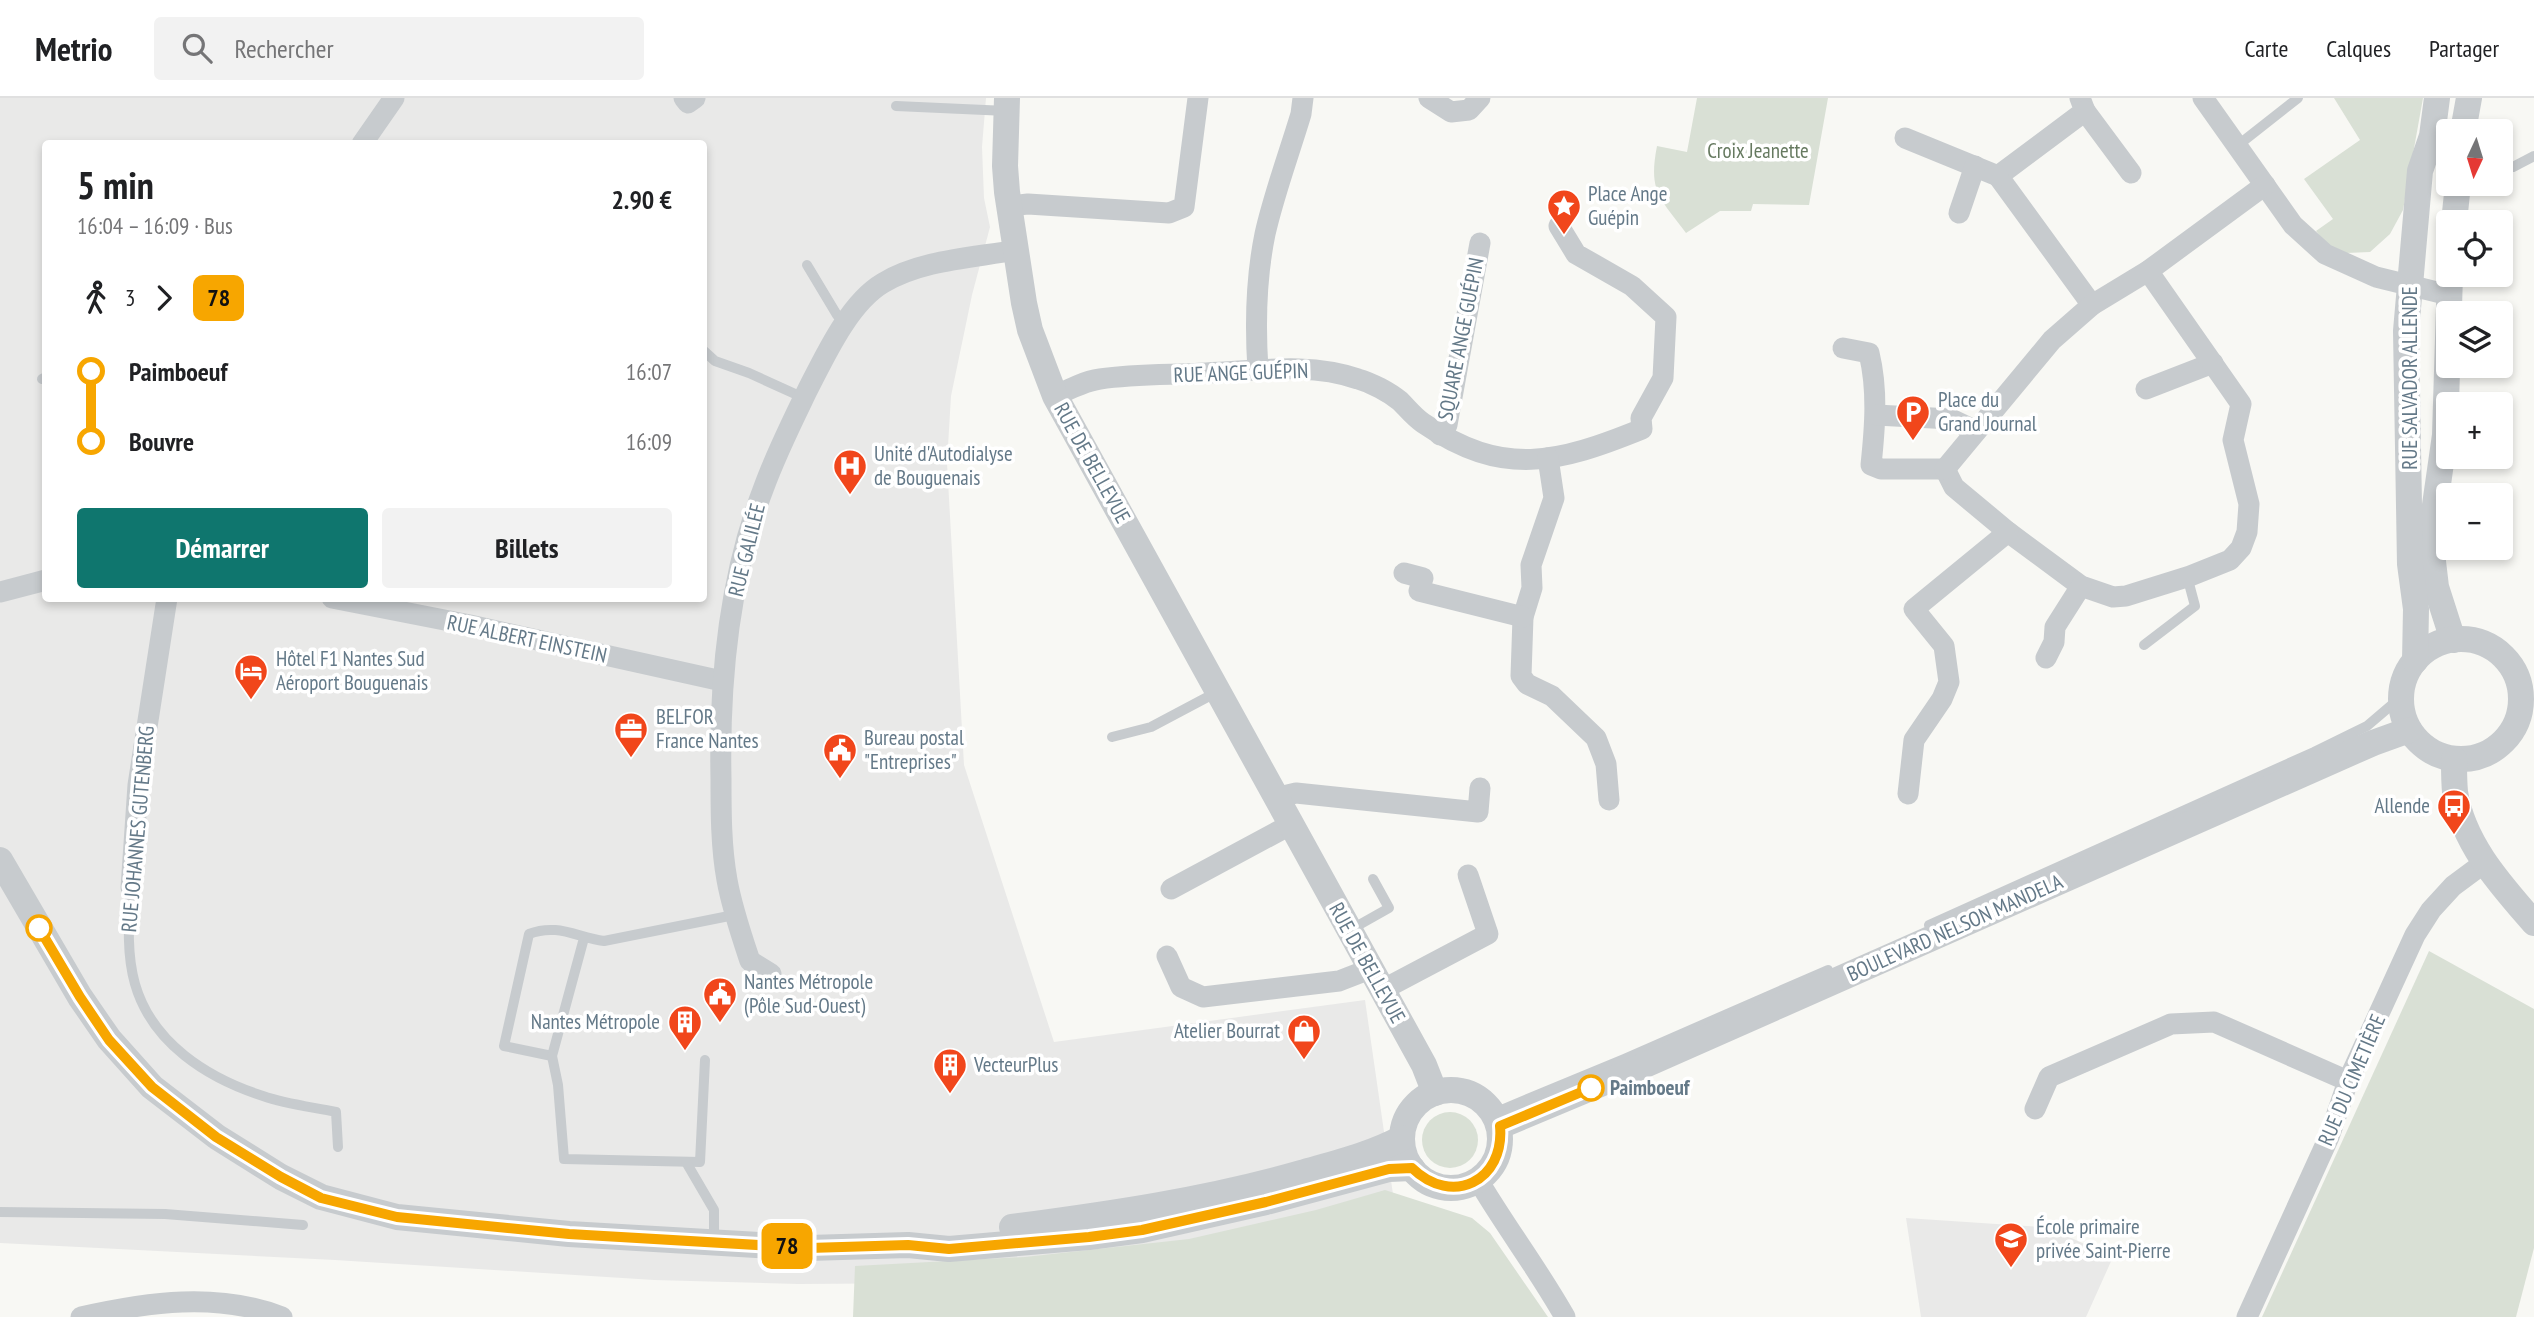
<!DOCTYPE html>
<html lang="fr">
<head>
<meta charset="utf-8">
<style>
	body { margin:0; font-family:"PT Sans Narrow",sans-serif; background:#f2f2f2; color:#202124; height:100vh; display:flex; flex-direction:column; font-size:26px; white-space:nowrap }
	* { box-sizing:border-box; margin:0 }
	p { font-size:23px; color:#757577 }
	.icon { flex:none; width:38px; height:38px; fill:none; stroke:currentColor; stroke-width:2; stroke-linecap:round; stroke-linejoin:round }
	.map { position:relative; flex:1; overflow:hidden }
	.side { position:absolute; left:42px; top:42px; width:665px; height:462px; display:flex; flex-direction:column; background:#fff; border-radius:7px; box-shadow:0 4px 10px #0003 }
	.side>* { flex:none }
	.badge { padding:0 14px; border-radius:10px; font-size:24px; line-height:46px }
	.needle { width:46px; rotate:184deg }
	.buttons { position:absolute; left:2436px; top:21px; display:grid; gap:14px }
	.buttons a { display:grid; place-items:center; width:77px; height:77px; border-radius:7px; background:#fff; box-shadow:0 4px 10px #0003; font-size:35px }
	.map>.badge { position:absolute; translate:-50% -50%; box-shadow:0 0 0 4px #fff }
	.legs { display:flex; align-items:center; gap:10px; height:77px; padding:0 35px; font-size:23px }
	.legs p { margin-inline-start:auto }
	.head { display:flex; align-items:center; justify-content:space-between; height:119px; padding:0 35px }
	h1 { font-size:38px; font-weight:600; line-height:52px }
	.primary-button { display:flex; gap:14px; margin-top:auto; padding:14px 35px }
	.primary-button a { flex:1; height:80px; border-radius:7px; background:#0f766e; color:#fff; font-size:28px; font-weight:600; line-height:80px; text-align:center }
	.primary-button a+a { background:#f2f2f2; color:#202124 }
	ul { padding:0 35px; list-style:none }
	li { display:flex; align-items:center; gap:24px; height:70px; font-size:26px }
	li i { display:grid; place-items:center; width:10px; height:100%; margin:0 9px; background:currentColor }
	li i::after { content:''; width:18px; height:18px; margin:-9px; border:5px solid; border-radius:50%; background:#fff }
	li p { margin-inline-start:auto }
	li:first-child i { background:linear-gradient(#0000 50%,currentColor 0) }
	li:last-child i { background:linear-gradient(currentColor 50%,#0000 0) }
	header { display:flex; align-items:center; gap:42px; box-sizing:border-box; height:98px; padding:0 35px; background:#fff; border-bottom:2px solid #e0e0e0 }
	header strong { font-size:33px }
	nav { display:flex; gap:38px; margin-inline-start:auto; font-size:24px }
	.search { width:490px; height:63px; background:#f2f2f2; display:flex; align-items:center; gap:18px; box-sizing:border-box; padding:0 24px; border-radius:7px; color:#757577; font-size:26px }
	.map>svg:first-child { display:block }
</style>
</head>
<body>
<header>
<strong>Metrio</strong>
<div class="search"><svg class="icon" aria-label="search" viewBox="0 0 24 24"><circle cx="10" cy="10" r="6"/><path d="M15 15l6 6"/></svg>Rechercher</div>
<nav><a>Carte</a><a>Calques</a><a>Partager</a></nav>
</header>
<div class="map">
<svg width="2534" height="1219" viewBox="0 0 2534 1219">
	<rect width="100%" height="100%" fill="#f8f8f4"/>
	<g fill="#e9e9e8" fill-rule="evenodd">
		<path d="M0,0H986L982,49L984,100L990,129L972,197L951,298L947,365L964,667L1054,944L1365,902L1395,1110L949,1185L798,1186L654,1182L335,1162L0,1145ZM46,46H704V500H46Z"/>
		<polygon points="1906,1120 2071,1131 2067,1138 2113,1159 2086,1219 1921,1219"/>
	</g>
	<g fill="#d9e0d5">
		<path d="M1697,0H1828L1809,107L1753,106L1751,113H1720L1686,135C1660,100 1648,94 1657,48L1687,54Z"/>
		<polygon points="2334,0 2423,0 2403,112 2390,136 2370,154 2346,155 2327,146 2316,133 2333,121 2304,81 2360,42"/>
		<polygon points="2429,853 2534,911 2534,1150 2516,1219 2262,1219"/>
		<circle cx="1450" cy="1042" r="28"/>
		<polygon points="1385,1092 1472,1120 1490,1135 1548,1219 853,1219 855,1168 1025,1159 1189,1141 1316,1112"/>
	</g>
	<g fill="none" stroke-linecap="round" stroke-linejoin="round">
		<g stroke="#c7cbce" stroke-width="10">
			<polyline points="896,8 1007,13"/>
			<polyline points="2237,48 2298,0"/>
			<polyline points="2501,69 2513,69 2534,58"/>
			<polyline points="807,167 837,217 846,226"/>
			<polyline points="704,253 715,263 749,275 804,300"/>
			<polyline points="42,281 46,279"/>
			<polyline points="2144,547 2195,508 2187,478"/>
			<polyline points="1112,639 1151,629 1217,594"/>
			<path d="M131,790C129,822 126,854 135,886C152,945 207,980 263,998C286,1006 312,1009 336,1014L338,1049"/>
			<polyline points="1929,827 2314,654 2367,628 2401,599"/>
			<polyline points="1350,832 1389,810 1373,781"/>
			<path d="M584,840L552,958L504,948L529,836C557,825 576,839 604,843L734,817"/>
			<polyline points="552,958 558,987 564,1061 700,1064 705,962"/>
			<polyline points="1494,1015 1624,961 1828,872"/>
			<polyline points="686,1064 714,1112 714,1144"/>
			<polyline points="0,1114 165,1116 303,1127"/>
		</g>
		<g stroke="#c7cbce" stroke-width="21">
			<polyline points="684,0 688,5 695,0"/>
			<polyline points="1429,0 1451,14 1469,12 1480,0"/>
			<polyline points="2080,0 2085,13 1998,78 2092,207"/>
			<polyline points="2203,0 2293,127 2325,156 2376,179 2449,197"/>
			<polyline points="2085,13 2131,75"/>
			<polyline points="1905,40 1998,78"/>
			<polyline points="362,46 394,0"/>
			<polyline points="1009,108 1028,106 1169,115 1184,109 1198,0"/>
			<polyline points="1959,115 1975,68"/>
			<path d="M1843,250L1869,255C1878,292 1875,329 1871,367L1881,371H1945"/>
			<path d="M1258,272C1255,227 1256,180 1265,136C1274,96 1289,56 1301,16L1303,0"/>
			<polyline points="2146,291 2213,265"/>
			<path d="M1055,298C1069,291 1085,283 1100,281C1135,276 1171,277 1206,275C1257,273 1309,264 1358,281C1372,285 1389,294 1400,303C1408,311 1414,319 1423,325C1503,380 1558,365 1642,331L1641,320L1663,280L1666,219L1632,188L1576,156L1559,128"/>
			<polyline points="1876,317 1951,321 1976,333"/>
			<polyline points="1440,337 1447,327 1480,145"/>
			<polyline points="1548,360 1554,400 1531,467 1532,490 1523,519 1521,578 1527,586 1552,598 1596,640 1606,666 1609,702"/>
			<polyline points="1945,371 1954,389 2008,434 2081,488 2113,499 2126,498 2190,478 2230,462 2241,450 2247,434 2249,406 2233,342 2241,306 2148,173"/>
			<polyline points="1945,371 2052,242 2092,207 2148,173 2265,87"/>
			<polyline points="1404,475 1423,480 1419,493 1523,519"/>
			<polyline points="0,494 46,482"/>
			<polyline points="332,500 470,527 722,583"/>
			<polyline points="2046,560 2054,544 2055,529 2081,488"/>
			<polyline points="1908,696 1914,642 1942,601 1949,584 1944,548 1914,511 2008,434"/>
			<polyline points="1275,700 1296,695 1478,714 1480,690"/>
			<polyline points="131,790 138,687 167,500"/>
			<polyline points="1171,791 1290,727"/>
			<polyline points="1167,858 1181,889 1203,899 1339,883 1370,871"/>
			<path d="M771,876L750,863C741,836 732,810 727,782C721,749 721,714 721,681C719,583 728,482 764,389C776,356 792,324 807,293C825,258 849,205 883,185C921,162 972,160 1016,152"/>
			<polyline points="1382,892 1488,836 1468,777"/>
			<polyline points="2035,1011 2049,979 2171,926 2214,924 2348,983"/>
			<path d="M1478,1082C1505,1128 1538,1171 1565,1219"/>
			<path d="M81,1219C148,1204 217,1194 282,1219"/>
			<polyline points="2247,1219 2329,1039 2348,983 2415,837 2431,812 2453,788 2484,765"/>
		</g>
		<g stroke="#c7cbce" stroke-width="26">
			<polyline points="1007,0 1005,68 1007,94 1024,205 1030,232 1055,298 1424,967 1435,995"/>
			<polyline points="2463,33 2469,0"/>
			<polyline points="2454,124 2458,86"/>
			<polyline points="2450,177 2445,337 2434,414 2432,455 2436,489 2453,542"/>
			<circle cx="2461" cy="601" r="60"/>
			<polyline points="2415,563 2416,511 2410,466 2406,233 2420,73 2432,38 2437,0"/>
			<path d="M2454,661C2454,672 2454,683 2455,694C2463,746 2501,787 2534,825"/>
			<polyline points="0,762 80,899 109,941 152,989 217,1039 281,1079 321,1099 397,1119 569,1136 809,1150 908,1147 949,1151 1089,1139 1142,1132 1266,1104 1389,1071 1412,1070"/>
			<circle cx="1451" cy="1041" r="49"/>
			<polyline points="1500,1028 1629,974 2373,645 2409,632"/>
			<path d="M1012,1129C1110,1116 1207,1102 1301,1075C1336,1065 1370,1057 1402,1040"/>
		</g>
	</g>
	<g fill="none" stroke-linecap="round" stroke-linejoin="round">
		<g stroke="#fff" stroke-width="16">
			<path id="line-1" d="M39,830L80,899L109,942L152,989L216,1039L281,1079L321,1100L397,1119L569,1136L809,1150L908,1147L949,1151L1089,1139L1142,1132L1266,1104L1389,1071L1412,1070C1452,1109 1505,1083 1500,1028L1591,990"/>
		</g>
		<use href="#line-1" stroke="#f7a600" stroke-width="10"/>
	</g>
	<defs>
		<g id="sight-pin" transform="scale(1.75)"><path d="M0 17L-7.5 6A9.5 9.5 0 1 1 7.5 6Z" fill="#f1461b" stroke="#fff"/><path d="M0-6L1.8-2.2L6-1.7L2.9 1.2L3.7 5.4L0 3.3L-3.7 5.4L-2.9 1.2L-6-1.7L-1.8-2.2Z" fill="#fff"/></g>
		<g id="parking-pin" transform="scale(1.75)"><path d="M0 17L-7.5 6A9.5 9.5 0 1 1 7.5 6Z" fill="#f1461b" stroke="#fff"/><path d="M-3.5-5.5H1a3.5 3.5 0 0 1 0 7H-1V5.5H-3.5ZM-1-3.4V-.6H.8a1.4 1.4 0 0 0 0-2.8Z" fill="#fff"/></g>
		<g id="hospital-pin" transform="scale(1.75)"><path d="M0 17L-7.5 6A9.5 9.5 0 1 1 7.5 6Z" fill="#f1461b" stroke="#fff"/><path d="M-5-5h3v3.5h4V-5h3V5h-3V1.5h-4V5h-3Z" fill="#fff"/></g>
		<g id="hotel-pin" transform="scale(1.75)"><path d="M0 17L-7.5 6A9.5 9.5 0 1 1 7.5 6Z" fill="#f1461b" stroke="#fff"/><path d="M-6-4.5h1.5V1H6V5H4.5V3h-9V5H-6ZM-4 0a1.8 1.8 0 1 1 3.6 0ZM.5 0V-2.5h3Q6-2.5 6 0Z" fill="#fff"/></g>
		<g id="office-pin" transform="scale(1.75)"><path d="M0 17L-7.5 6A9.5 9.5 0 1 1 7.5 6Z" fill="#f1461b" stroke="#fff"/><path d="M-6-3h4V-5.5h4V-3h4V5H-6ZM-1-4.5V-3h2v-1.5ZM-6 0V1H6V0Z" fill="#fff"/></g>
		<g id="civic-pin" transform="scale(1.75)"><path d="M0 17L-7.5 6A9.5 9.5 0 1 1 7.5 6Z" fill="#f1461b" stroke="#fff"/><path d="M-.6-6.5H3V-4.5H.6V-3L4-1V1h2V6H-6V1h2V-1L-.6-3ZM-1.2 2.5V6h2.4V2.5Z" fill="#fff"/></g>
		<g id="bus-pin" transform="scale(1.75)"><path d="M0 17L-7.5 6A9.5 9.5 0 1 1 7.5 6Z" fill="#f1461b" stroke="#fff"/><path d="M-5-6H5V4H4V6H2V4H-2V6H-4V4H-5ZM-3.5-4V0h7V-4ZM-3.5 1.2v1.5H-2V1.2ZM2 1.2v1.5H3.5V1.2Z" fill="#fff"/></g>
		<g id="building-pin" transform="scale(1.75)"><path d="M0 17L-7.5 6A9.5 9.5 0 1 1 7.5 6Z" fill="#f1461b" stroke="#fff"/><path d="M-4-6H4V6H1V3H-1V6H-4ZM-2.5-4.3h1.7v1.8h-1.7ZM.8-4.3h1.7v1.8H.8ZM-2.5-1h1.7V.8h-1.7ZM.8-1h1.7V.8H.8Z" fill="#fff"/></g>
		<g id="shop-pin" transform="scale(1.75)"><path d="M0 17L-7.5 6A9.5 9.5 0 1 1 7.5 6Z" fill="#f1461b" stroke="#fff"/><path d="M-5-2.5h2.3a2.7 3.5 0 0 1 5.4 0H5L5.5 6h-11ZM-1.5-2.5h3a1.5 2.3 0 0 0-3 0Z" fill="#fff"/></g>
		<g id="school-pin" transform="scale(1.75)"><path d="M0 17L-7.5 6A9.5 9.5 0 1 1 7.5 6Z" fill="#f1461b" stroke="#fff"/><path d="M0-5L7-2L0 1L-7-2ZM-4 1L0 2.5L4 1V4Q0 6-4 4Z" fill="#fff"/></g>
	</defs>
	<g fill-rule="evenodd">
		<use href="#sight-pin" x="1564" y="108"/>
		<use href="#parking-pin" x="1913" y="314"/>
		<use href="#hospital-pin" x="850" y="368"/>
		<use href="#hotel-pin" x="251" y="573"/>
		<use href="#office-pin" x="631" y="631"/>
		<use href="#civic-pin" x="840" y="652"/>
		<use href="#bus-pin" x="2454" y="708"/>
		<use href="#civic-pin" x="720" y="896"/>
		<use href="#building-pin" x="685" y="924"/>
		<use href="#shop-pin" x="1304" y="933"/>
		<use href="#building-pin" x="950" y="967"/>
		<use href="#school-pin" x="2011" y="1141"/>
	</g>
	<g fill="#fff" stroke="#f7a600" stroke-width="3.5">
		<circle cx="39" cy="830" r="12"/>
		<circle cx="1591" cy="990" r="12"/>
	</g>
	<g text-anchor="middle" stroke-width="7" stroke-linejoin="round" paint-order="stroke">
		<g font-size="21" fill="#667a60" stroke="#fff">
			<text x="1758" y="60">Croix Jeanette</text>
		</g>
		<g font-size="21" fill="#647988" stroke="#fff" text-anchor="start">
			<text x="1588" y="103">Place Ange<tspan x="1588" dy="24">Guépin</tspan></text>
			<text x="1938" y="309">Place du<tspan x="1938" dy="24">Grand Journal</tspan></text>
			<text x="874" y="363">Unité d'Autodialyse<tspan x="874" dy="24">de Bouguenais</tspan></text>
			<text x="276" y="568">Hôtel F1 Nantes Sud<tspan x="276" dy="24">Aéroport Bouguenais</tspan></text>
			<text x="656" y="626">BELFOR<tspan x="656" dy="24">France Nantes</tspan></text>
			<text x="864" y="647">Bureau postal<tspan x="864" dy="24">"Entreprises"</tspan></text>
			<text x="2430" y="715" text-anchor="end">Allende</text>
			<text x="744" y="891">Nantes Métropole<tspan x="744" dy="24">(Pôle Sud-Ouest)</tspan></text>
			<text x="660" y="931" text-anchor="end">Nantes Métropole</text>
			<text x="1280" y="940" text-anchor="end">Atelier Bourrat</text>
			<text x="974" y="974">VecteurPlus</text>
			<text x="2036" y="1136">École primaire<tspan x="2036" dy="24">privée Saint-Pierre</tspan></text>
		</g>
		<g font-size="21" fill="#647988" stroke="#fff">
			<text transform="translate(1461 241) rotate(-79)" y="7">SQUARE ANGE GUÉPIN</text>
			<text transform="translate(1241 275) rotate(-2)" y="7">RUE ANGE GUÉPIN</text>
			<text transform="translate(2410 280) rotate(-90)" y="7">RUE SALVADOR ALLENDE</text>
			<text transform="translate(1092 365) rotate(61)" y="7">RUE DE BELLEVUE</text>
			<text transform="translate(747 452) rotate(-76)" y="7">RUE GALILÉE</text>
			<text transform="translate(527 541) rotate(12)" y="7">RUE ALBERT EINSTEIN</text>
			<text transform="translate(138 731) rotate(-85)" y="7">RUE JOHANNES GUTENBERG</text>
			<text transform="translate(1955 830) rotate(-24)" y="7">BOULEVARD NELSON MANDELA</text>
			<text transform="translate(1367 865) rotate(61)" y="7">RUE DE BELLEVUE</text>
			<text transform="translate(2352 982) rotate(-67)" y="7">RUE DU CIMETIÈRE</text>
		</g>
		<g font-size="21" font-weight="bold" fill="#647988" stroke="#fff" text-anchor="start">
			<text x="1610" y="997">Paimboeuf</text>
		</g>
	</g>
</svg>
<div class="buttons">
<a><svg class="needle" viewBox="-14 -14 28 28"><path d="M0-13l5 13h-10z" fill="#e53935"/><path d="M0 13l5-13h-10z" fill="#757577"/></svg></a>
<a><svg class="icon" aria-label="locate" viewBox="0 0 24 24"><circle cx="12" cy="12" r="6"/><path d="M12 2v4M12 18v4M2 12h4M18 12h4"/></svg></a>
<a><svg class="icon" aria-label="layers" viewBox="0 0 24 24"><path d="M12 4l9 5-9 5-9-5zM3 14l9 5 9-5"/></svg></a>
<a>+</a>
<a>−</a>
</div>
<b class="badge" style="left:787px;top:1148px;background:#f7a600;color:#111">78</b>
<section class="side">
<div class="head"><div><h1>5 min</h1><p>16:04 – 16:09 · Bus</p></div><b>2.90 €</b></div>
<div class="legs"><svg class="icon" aria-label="walk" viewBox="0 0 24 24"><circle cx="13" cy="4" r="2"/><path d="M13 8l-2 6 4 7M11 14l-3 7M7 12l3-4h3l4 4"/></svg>3<svg class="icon" aria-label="forward" viewBox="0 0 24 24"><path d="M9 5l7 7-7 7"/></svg><b class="badge" style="background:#f7a600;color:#111">78</b></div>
<ul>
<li><i style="color:#f7a600"></i><b>Paimboeuf</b><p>16:07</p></li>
<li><i style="color:#f7a600"></i><b>Bouvre</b><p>16:09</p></li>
</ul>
<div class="primary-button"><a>Démarrer</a><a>Billets</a></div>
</section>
</div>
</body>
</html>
